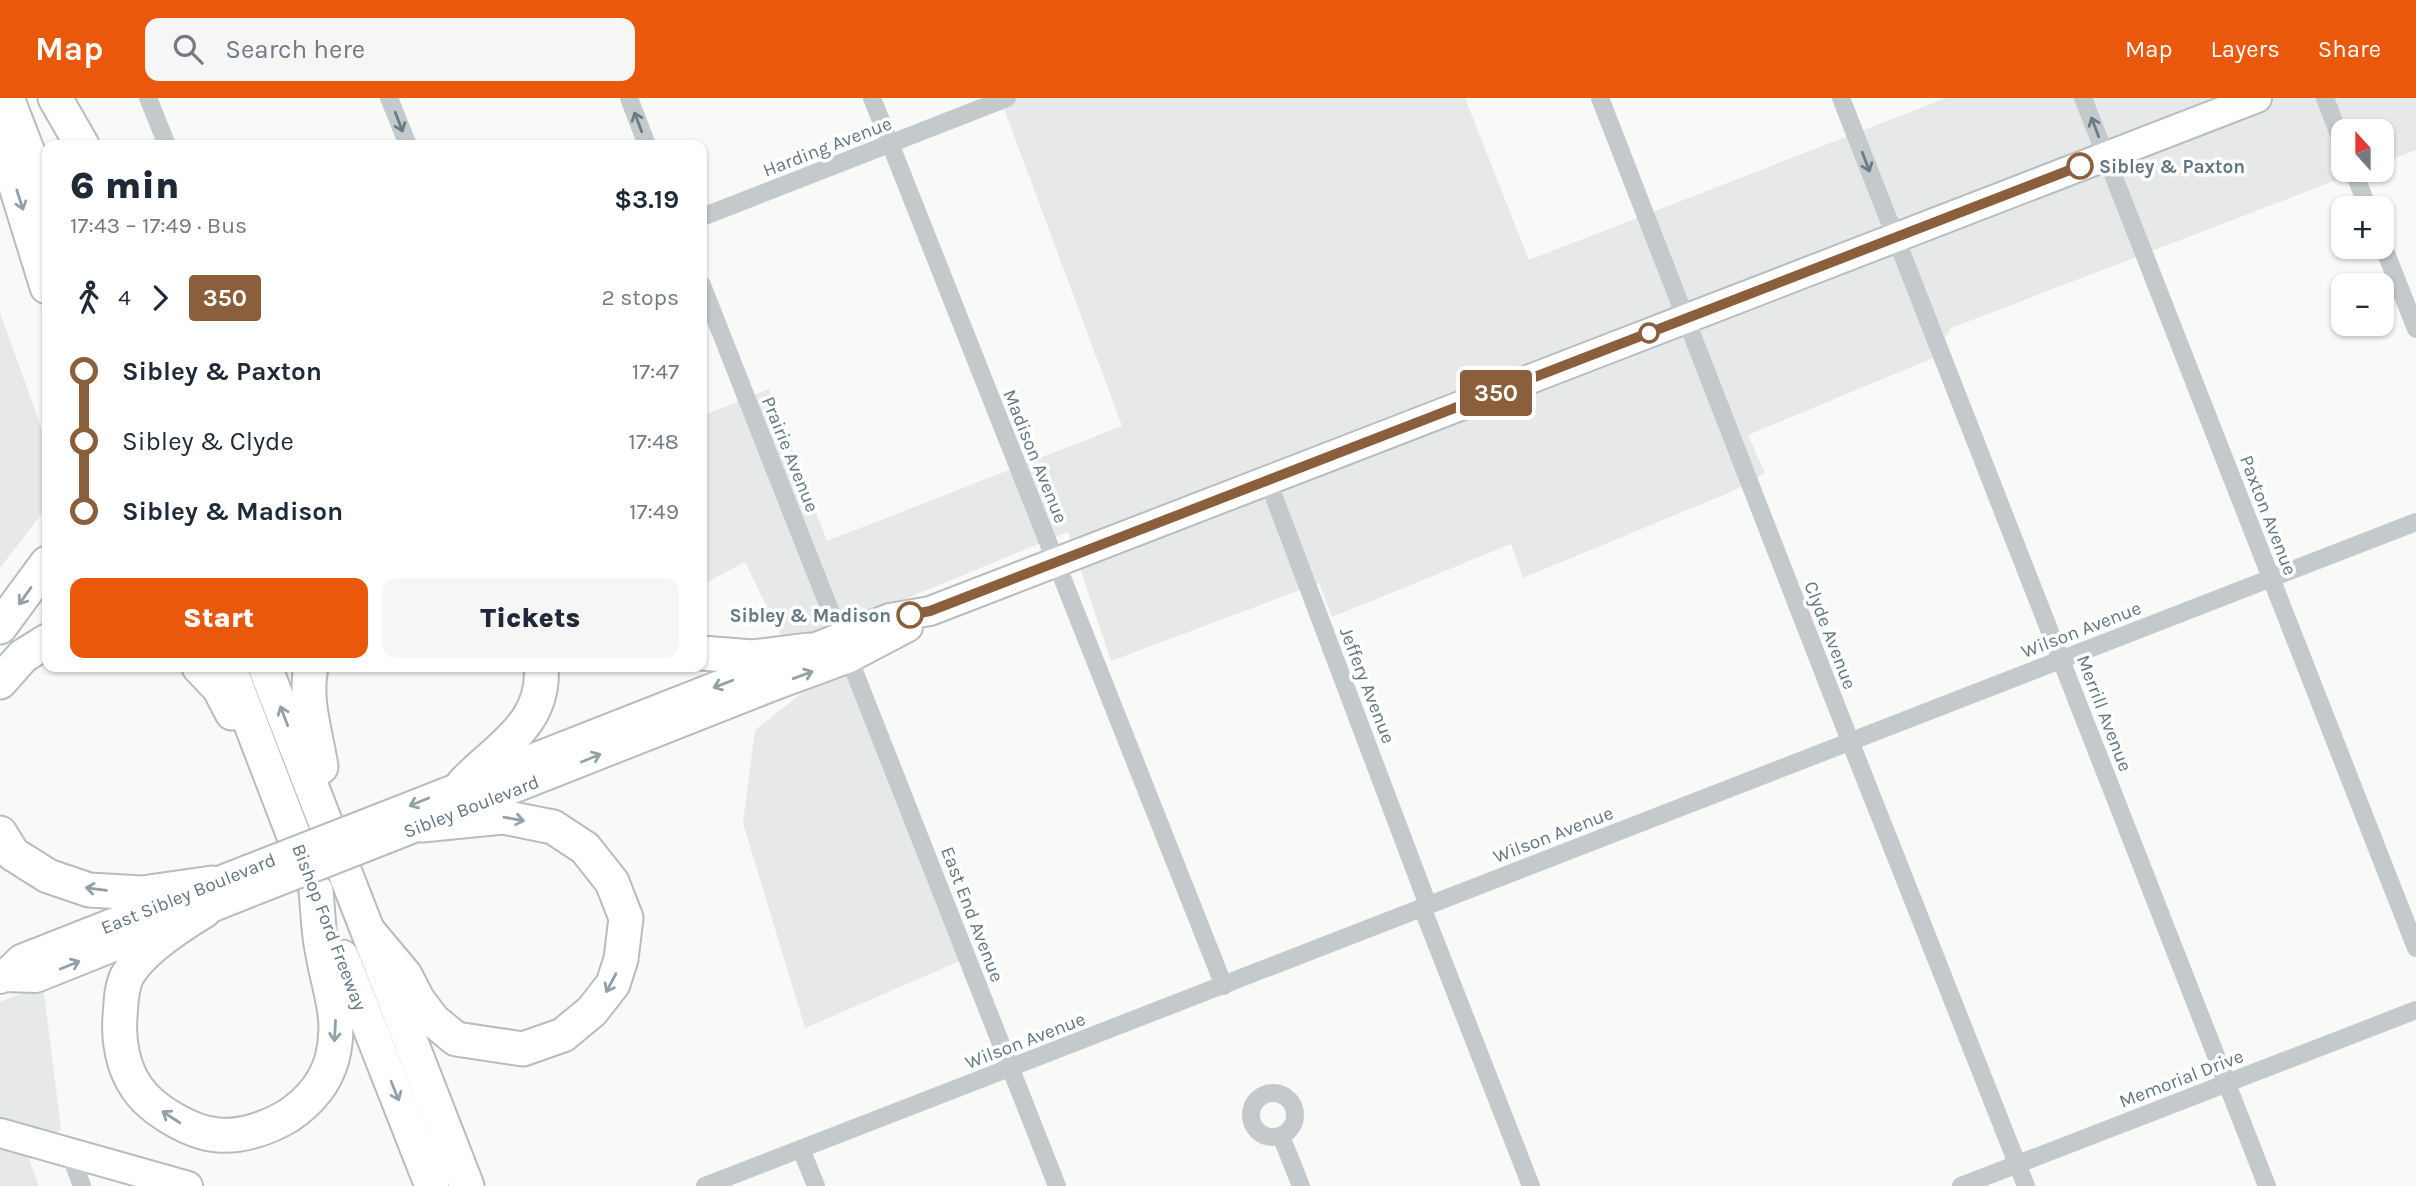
<!DOCTYPE html>
<html lang="en">
<head>
<meta charset="utf-8">
<style>
	body { margin:0; font-family:Karla,sans-serif; background:#f6f6f7; color:#1f2937; height:100vh; display:flex; flex-direction:column; font-size:26px; white-space:nowrap }
	* { box-sizing:border-box; margin:0 }
	p { font-size:23px; color:#747a83 }
	.icon { flex:none; width:38px; height:38px; fill:none; stroke:currentColor; stroke-width:2; stroke-linecap:round; stroke-linejoin:round }
	.map { position:relative; flex:1; overflow:hidden }
	.panel { position:absolute; left:42px; top:42px; width:665px; height:532px; display:flex; flex-direction:column; background:#fff; border-radius:14px; box-shadow:0 2px 5px #0004 }
	.panel>* { flex:none }
	.badge { padding:0 14px; border-radius:5px; font-size:24px; line-height:46px }
	.needle { width:46px; rotate:339deg }
	.tools { position:absolute; left:2331px; top:21px; display:grid; gap:14px }
	.tools a { display:grid; place-items:center; width:63px; height:63px; border-radius:14px; background:#fff; box-shadow:0 2px 5px #0004; font-size:35px }
	.map>.badge { position:absolute; translate:-50% -50%; box-shadow:0 0 0 4px #fff }
	.legs { display:flex; align-items:center; gap:10px; height:77px; padding:0 28px; font-size:23px }
	.legs p { margin-inline-start:auto }
	.head { display:flex; align-items:center; justify-content:space-between; height:119px; padding:0 28px }
	h1 { font-size:38px; font-weight:800; line-height:52px }
	.button { display:flex; gap:14px; margin-top:auto; padding:14px 28px }
	.button a { flex:1; height:80px; border-radius:14px; background:#ea580c; color:#fff; font-size:28px; font-weight:800; line-height:80px; text-align:center }
	.button a+a { background:#f6f6f7; color:#1f2937 }
	ul { padding:0 28px; list-style:none }
	li { display:flex; align-items:center; gap:24px; height:70px; font-size:26px }
	li i { display:grid; place-items:center; width:10px; height:100%; margin:0 9px; background:currentColor }
	li i::after { content:''; width:18px; height:18px; margin:-9px; border:5px solid; border-radius:50%; background:#fff }
	li p { margin-inline-start:auto }
	li:first-child i { background:linear-gradient(#0000 50%,currentColor 0) }
	li:last-child i { background:linear-gradient(currentColor 50%,#0000 0) }
	header { display:flex; align-items:center; gap:42px; box-sizing:border-box; height:98px; padding:0 35px; background:#ea580c; color:#fff }
	header strong { font-size:33px }
	nav { display:flex; gap:38px; margin-inline-start:auto; font-size:24px }
	.search { width:490px; height:63px; background:#f6f6f7; display:flex; align-items:center; gap:18px; box-sizing:border-box; padding:0 24px; border-radius:14px; color:#747a83; font-size:26px }
	.map>svg:first-child { display:block }
</style>
</head>
<body>
<header>
<strong>Map</strong>
<div class="search"><svg class="icon" aria-label="search" viewBox="0 0 24 24"><circle cx="10" cy="10" r="6"/><path d="M15 15l6 6"/></svg>Search here</div>
<nav><a>Map</a><a>Layers</a><a>Share</a></nav>
</header>
<div class="map">
<svg width="2416" height="1088" viewBox="0 0 2416 1088">
	<rect width="100%" height="100%" fill="#f9f9f7"/>
	<g fill="#e7e9e8">
		<polygon points="1000,0 1465,0 1529,162 1946,0 2416,0 2416,52 2382,65 2382,33 2343,33 2343,72 2363,72 1951,230 1933,260 1748,337 1765,375 1733,393 1523,480 1511,446 1332,519 1319,485 1111,563 1068,434 832,531 960,863 805,930 743,725 755,632 807,591 745,464 702,487 702,318 769,291 827,443 1122,328"/>
		<polygon points="0,214 45,341 45,411 0,470"/>
		<polygon points="43,887 61,1031 28,1059 39,1088 0,1088 0,904"/>
	</g>
	<g fill="none" stroke-linecap="round" stroke-linejoin="round">
		<g stroke="#b8bdc0" stroke-width="32">
			<g id="primary">
				<polyline points="383,719 890,520 930,513 2257,0"/>
				<polyline points="391,739 776,587 849,560 908,529"/>
				<polyline points="4,879 36,880 256,792"/>
				<polyline points="0,881 21,861 247,772"/>
				<polyline points="0,1035 188,1088"/>
			</g>
		</g>
		<g stroke="#b7bcbf" stroke-width="37">
			<g id="motorway">
				<polyline points="7,0 47,104"/>
				<polyline points="55,0 82,47"/>
				<polyline points="0,37 47,189"/>
				<polyline points="0,529 47,465"/>
				<polyline points="702,555 752,559 809,552"/>
				<polyline points="199,569 219,590 232,615"/>
				<polyline points="229,569 310,780"/>
				<polyline points="265,569 467,1088"/>
				<path d="M311,569C304,603 316,635 321,669"/>
				<polyline points="0,584 23,558 47,543"/>
				<path d="M463,686C497,650 546,626 541,569"/>
				<polyline points="0,735 13,756 48,778 89,792 142,795 212,785"/>
				<path d="M204,813C181,827 140,854 127,878C121,890 121,906 120,919C118,943 123,970 137,990C152,1012 191,1035 218,1037C242,1039 268,1030 288,1018C309,1004 325,986 332,961C343,918 328,891 322,851C318,832 318,812 316,793"/>
				<polyline points="369,834 405,877 418,902 433,922 456,941 523,951 563,937 592,913 613,886 621,861 626,820 612,784 585,750 553,729 503,719 422,727"/>
				<polyline points="342,859 432,1088"/>
			</g>
		</g>
		<g stroke="#c4cacc" stroke-width="18">
			<polyline points="148,0 167,47"/>
			<polyline points="389,0 408,47"/>
			<polyline points="629,0 647,47"/>
			<polyline points="872,0 1224,888"/>
			<polyline points="1600,0 1850,643 2026,1088"/>
			<polyline points="1841,0 2267,1088"/>
			<polyline points="2083,0 2416,850"/>
			<polyline points="2325,0 2343,47"/>
			<polyline points="2353,72 2368,110"/>
			<polyline points="702,119 1007,0"/>
			<polyline points="2382,145 2416,231"/>
			<polyline points="702,187 841,540"/>
			<polyline points="1268,383 1428,807"/>
			<polyline points="849,560 1057,1088"/>
			<polyline points="1422,809 1531,1088"/>
			<circle cx="1273" cy="1017" r="22"/>
			<polyline points="1281,1038 1301,1088"/>
			<polyline points="801,1051 816,1088"/>
			<polyline points="70,1056 82,1088"/>
			<polyline points="705,1088 2416,424"/>
			<polyline points="1961,1088 2416,912"/>
		</g>
		<use href="#primary" stroke="#fff" stroke-width="28"/>
		<use href="#motorway" stroke="#fff" stroke-width="33"/>
		<g stroke="#b8bdc0" stroke-width="32" stroke-linecap="butt">
			<g id="primary-bridge">
				<polyline points="247,772 383,719"/>
				<polyline points="256,792 391,739"/>
			</g>
		</g>
		<use href="#primary-bridge" stroke="#fff" stroke-width="28"/>
	</g>
	<defs><path id="oneway-shaft" d="M-6 0H5M1.5-3L5.5 0L1.5 3" fill="none" stroke-width="1.6" stroke-linecap="round" stroke-linejoin="round" transform="scale(1.75)"/></defs>
	<g stroke="#687c86">
		<use href="#oneway-shaft" transform="translate(399 24) rotate(69)"/>
		<use href="#oneway-shaft" transform="translate(638 24) rotate(-111)"/>
		<use href="#oneway-shaft" transform="translate(2095 29) rotate(-111)"/>
		<use href="#oneway-shaft" transform="translate(1866 64) rotate(69)"/>
	</g>
	<g stroke="#92a0a8">
		<use href="#oneway-shaft" transform="translate(20 102) rotate(72)"/>
		<use href="#oneway-shaft" transform="translate(25 498) rotate(125)"/>
		<use href="#oneway-shaft" transform="translate(803 577) rotate(-20)"/>
		<use href="#oneway-shaft" transform="translate(723 586) rotate(159)"/>
		<use href="#oneway-shaft" transform="translate(284 618) rotate(-111)"/>
		<use href="#oneway-shaft" transform="translate(591 660) rotate(-22)"/>
		<use href="#oneway-shaft" transform="translate(419 704) rotate(158)"/>
		<use href="#oneway-shaft" transform="translate(514 721) rotate(10)"/>
		<use href="#oneway-shaft" transform="translate(96 791) rotate(-173)"/>
		<use href="#oneway-shaft" transform="translate(70 867) rotate(-22)"/>
		<use href="#oneway-shaft" transform="translate(611 885) rotate(118)"/>
		<use href="#oneway-shaft" transform="translate(335 933) rotate(93)"/>
		<use href="#oneway-shaft" transform="translate(395 993) rotate(68)"/>
		<use href="#oneway-shaft" transform="translate(171 1019) rotate(-147)"/>
	</g>
	<g fill="none" stroke-linecap="round" stroke-linejoin="round">
		<g stroke="#fff" stroke-width="16">
			<polyline id="line-1" points="910,517 930,513 2080,68"/>
		</g>
		<use href="#line-1" stroke="#8b5e3c" stroke-width="10"/>
	</g>
	<g fill="#fff" stroke="#8b5e3c" stroke-width="3.5">
		<circle cx="2080" cy="68" r="12"/>
		<circle cx="1649" cy="235" r="9"/>
		<circle cx="910" cy="517" r="12"/>
	</g>
	<g text-anchor="middle" stroke-width="7" stroke-linejoin="round" paint-order="stroke">
		<g font-size="19" fill="#637882" stroke="#fff">
			<text transform="translate(827 48) rotate(-21)" y="7">Harding Avenue</text>
			<text transform="translate(791 356) rotate(68)" y="7">Prairie Avenue</text>
			<text transform="translate(1036 358) rotate(68)" y="7">Madison Avenue</text>
			<text transform="translate(2269 417) rotate(69)" y="7">Paxton Avenue</text>
			<text transform="translate(2081 531) rotate(-21)" y="7">Wilson Avenue</text>
			<text transform="translate(1831 537) rotate(69)" y="7">Clyde Avenue</text>
			<text transform="translate(1368 587) rotate(69)" y="7">Jeffery Avenue</text>
			<text transform="translate(2105 615) rotate(69)" y="7">Merrill Avenue</text>
			<text transform="translate(471 708) rotate(-21)" y="7">Sibley Boulevard</text>
			<text transform="translate(1553 736) rotate(-21)" y="7">Wilson Avenue</text>
			<text transform="translate(188 795) rotate(-22)" y="7">East Sibley Boulevard</text>
			<text transform="translate(973 816) rotate(69)" y="7">East End Avenue</text>
			<text transform="translate(330 829) rotate(69)" y="7">Bishop Ford Freeway</text>
			<text transform="translate(1025 942) rotate(-21)" y="7">Wilson Avenue</text>
			<text transform="translate(2181 980) rotate(-21)" y="7">Memorial Drive</text>
		</g>
		<g font-size="19" font-weight="bold" fill="#637882" stroke="#fff" text-anchor="start">
			<text x="2099" y="75">Sibley &amp; Paxton</text>
			<text x="891" y="524" text-anchor="end">Sibley &amp; Madison</text>
		</g>
	</g>
</svg>
<div class="tools">
<a><svg class="needle" viewBox="-14 -14 28 28"><path d="M0-13l5 13h-10z" fill="#e53935"/><path d="M0 13l5-13h-10z" fill="#747a83"/></svg></a>
<a>+</a>
<a>−</a>
</div>
<b class="badge" style="left:1496px;top:295px;background:#8b5e3c;color:#fff">350</b>
<section class="panel">
<div class="head"><div><h1>6 min</h1><p>17:43 – 17:49 · Bus</p></div><b>$3.19</b></div>
<div class="legs"><svg class="icon" aria-label="walk" viewBox="0 0 24 24"><circle cx="13" cy="4" r="2"/><path d="M13 8l-2 6 4 7M11 14l-3 7M7 12l3-4h3l4 4"/></svg>4<svg class="icon" aria-label="forward" viewBox="0 0 24 24"><path d="M9 5l7 7-7 7"/></svg><b class="badge" style="background:#8b5e3c;color:#fff">350</b><p>2 stops</p></div>
<ul>
<li><i style="color:#8b5e3c"></i><b>Sibley &amp; Paxton</b><p>17:47</p></li>
<li><i style="color:#8b5e3c"></i><span>Sibley &amp; Clyde</span><p>17:48</p></li>
<li><i style="color:#8b5e3c"></i><b>Sibley &amp; Madison</b><p>17:49</p></li>
</ul>
<div class="button"><a>Start</a><a>Tickets</a></div>
</section>
</div>
</body>
</html>
